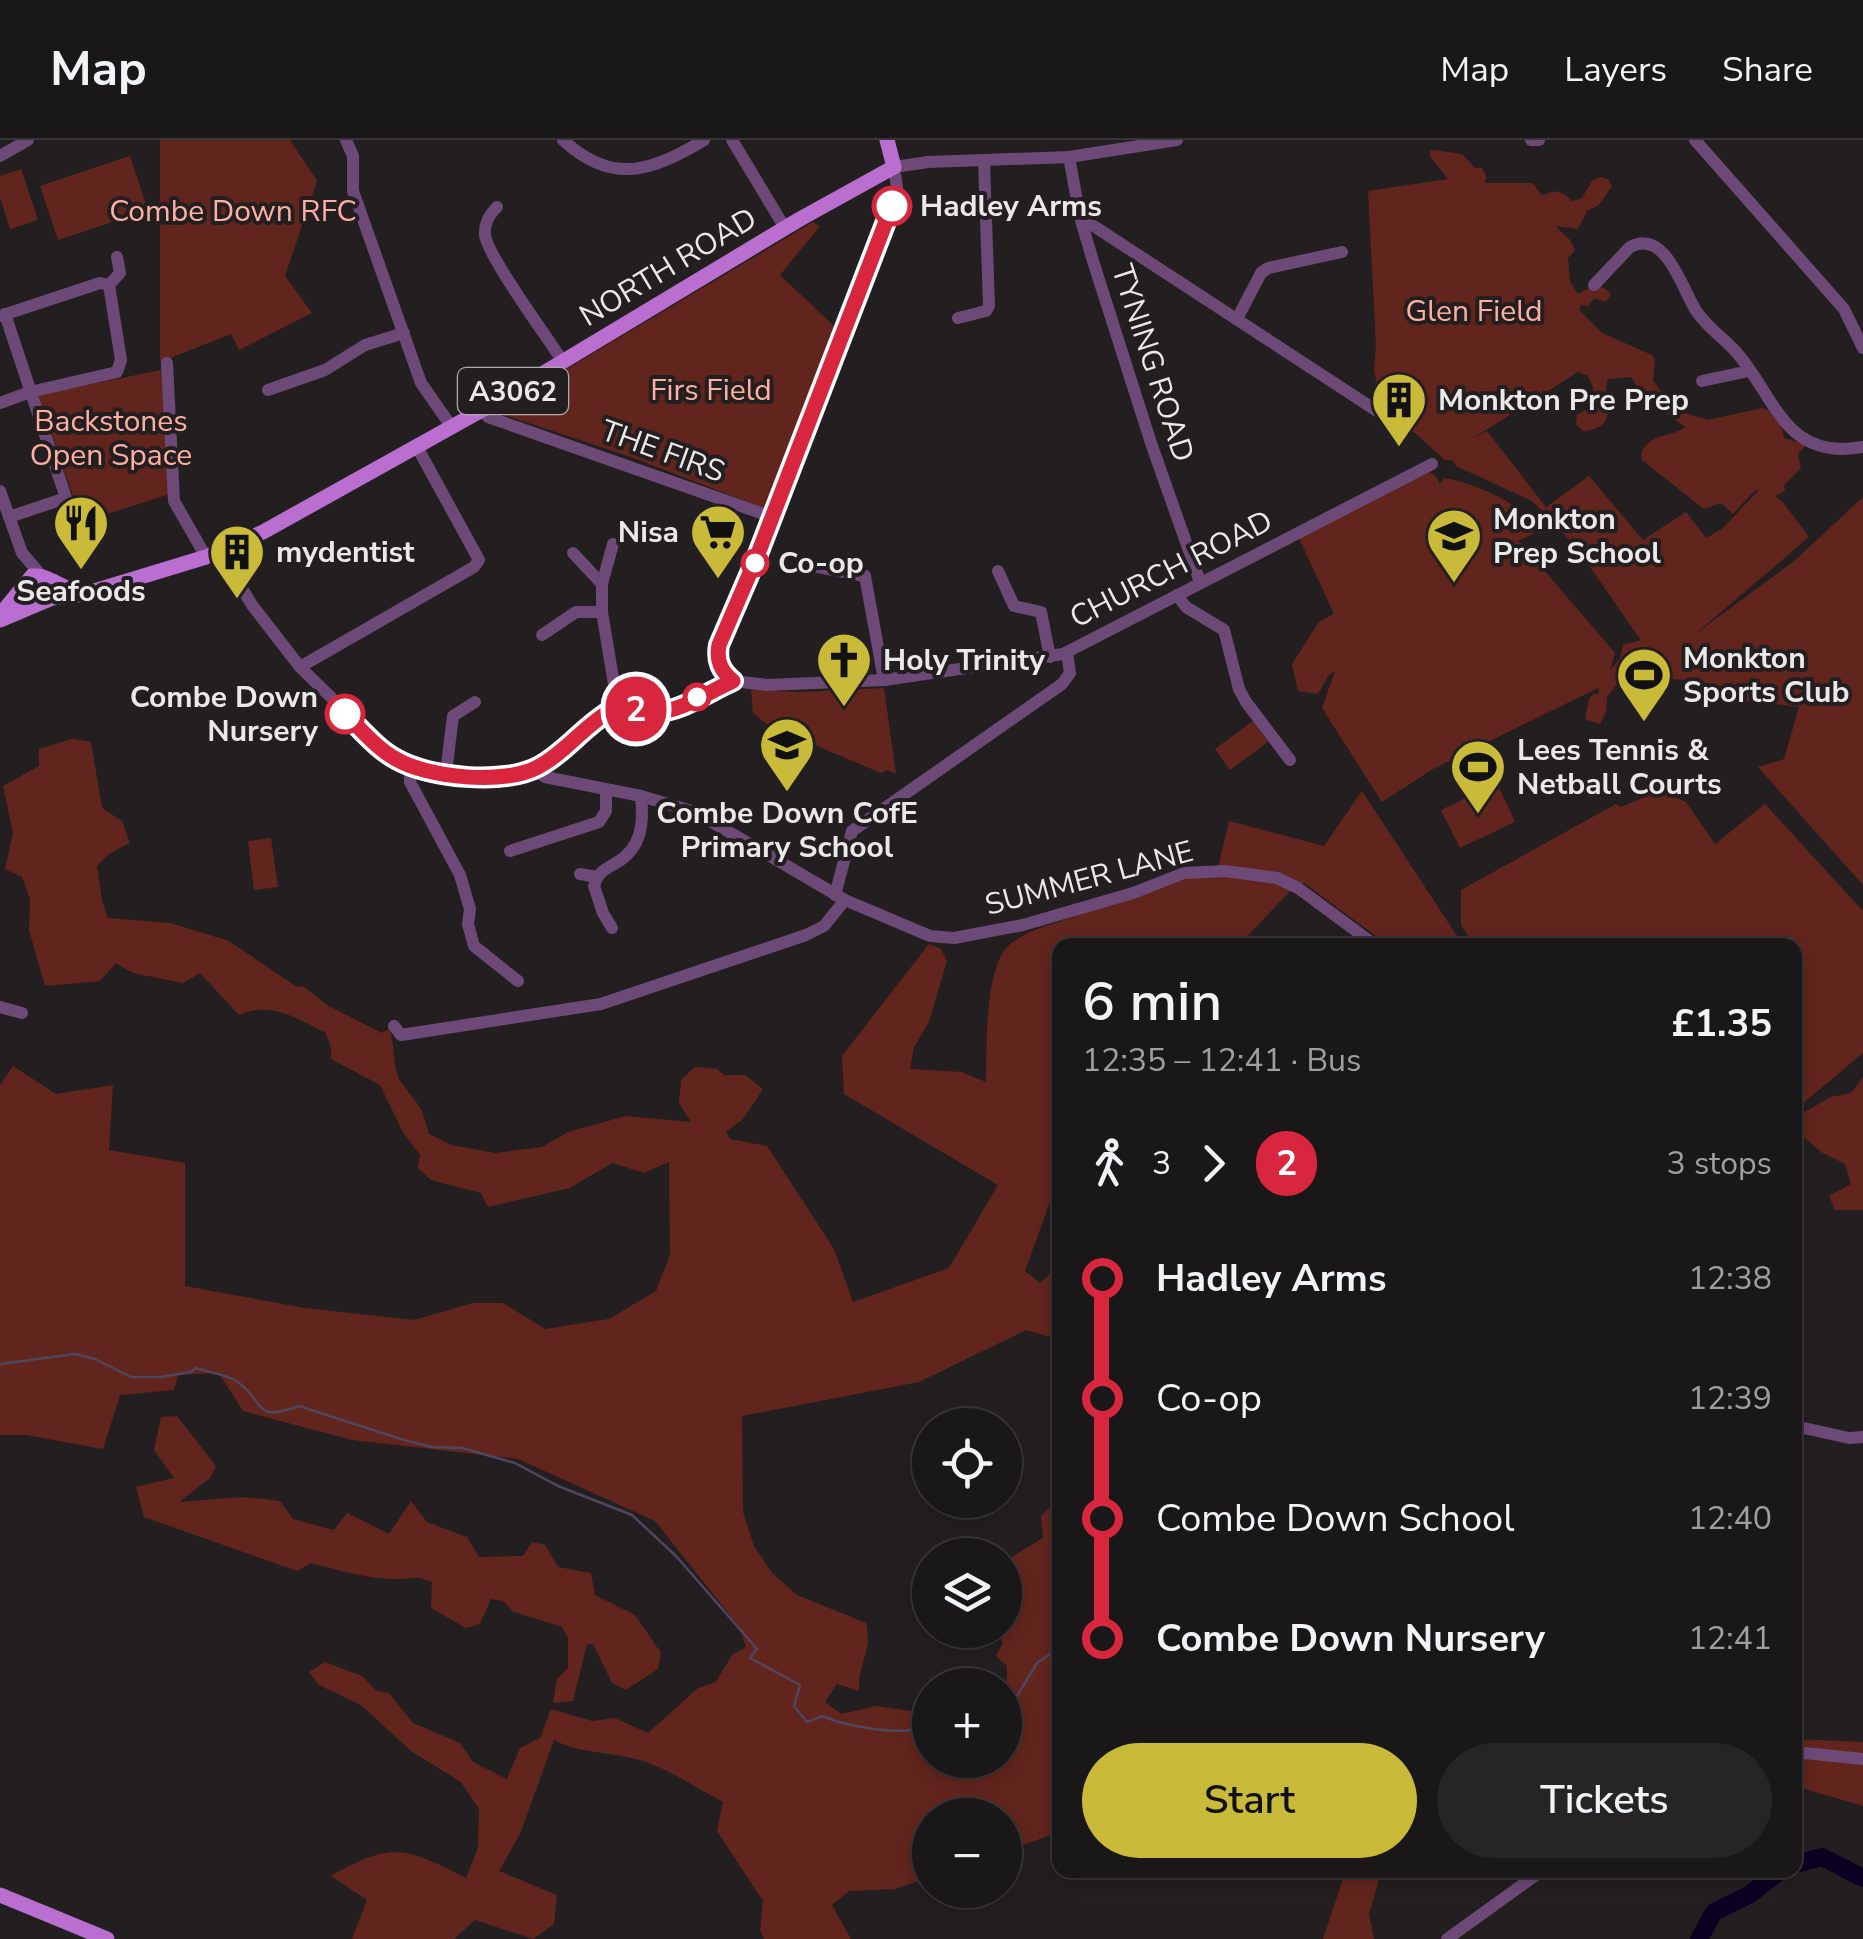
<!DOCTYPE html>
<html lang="en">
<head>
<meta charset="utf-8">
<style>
	body { margin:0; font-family:"Nunito Sans",sans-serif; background:#272426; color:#f1f3f6; height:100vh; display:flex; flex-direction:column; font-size:38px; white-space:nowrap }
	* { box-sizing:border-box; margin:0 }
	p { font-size:32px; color:#9f9fa2 }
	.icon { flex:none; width:55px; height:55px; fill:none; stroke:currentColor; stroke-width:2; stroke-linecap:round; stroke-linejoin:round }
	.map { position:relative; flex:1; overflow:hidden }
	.details { position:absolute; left:1052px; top:798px; width:750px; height:940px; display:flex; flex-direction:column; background:#1a1719; border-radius:20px; box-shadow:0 5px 15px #0003,0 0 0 2px #383638 }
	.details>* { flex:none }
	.badge { padding:0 20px; border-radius:32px; font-size:35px; line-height:65px }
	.buttons { position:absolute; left:912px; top:1268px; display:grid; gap:20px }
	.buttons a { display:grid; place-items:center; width:110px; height:110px; border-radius:50%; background:#1a1719; box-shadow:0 5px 15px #0003,0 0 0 2px #383638; font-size:50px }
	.map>.badge { position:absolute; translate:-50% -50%; box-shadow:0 0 0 5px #fff }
	.legs { display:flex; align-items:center; gap:15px; height:110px; padding:0 30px; font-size:32px }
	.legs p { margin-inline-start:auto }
	.summary { display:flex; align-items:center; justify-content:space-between; height:170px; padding:0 30px }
	h1 { font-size:55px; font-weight:600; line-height:75px }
	.primary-button { display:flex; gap:20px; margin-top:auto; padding:20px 30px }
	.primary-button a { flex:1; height:115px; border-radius:60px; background:#caba3a; color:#111; font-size:40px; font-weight:600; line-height:115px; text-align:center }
	.primary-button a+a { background:#272426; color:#f1f3f6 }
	ul { padding:0 30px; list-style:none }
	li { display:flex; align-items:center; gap:35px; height:120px; font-size:38px }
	li i { display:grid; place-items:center; width:15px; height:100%; margin:0 12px; background:currentColor }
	li i::after { content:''; width:25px; height:25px; margin:-12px; border:8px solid; border-radius:50%; background:#1a1719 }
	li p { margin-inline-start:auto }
	li:first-child i { background:linear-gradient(#0000 50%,currentColor 0) }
	li:last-child i { background:linear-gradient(currentColor 50%,#0000 0) }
	header { display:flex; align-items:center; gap:60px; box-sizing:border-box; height:140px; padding:0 50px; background:#1a1719; border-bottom:2px solid #383638 }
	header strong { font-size:48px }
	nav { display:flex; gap:55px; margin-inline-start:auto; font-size:35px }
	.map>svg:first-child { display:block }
</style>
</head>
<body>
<header>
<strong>Map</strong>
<nav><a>Map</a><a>Layers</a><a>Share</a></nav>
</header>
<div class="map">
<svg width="1863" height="1799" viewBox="0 0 1863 1799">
	<rect width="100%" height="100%" fill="#231f21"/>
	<g fill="#62251d" fill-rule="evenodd">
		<polygon points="160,0 290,0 317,41 285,136 312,173 239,210 231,194 160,222"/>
		<path d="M1436,10L1462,14L1475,28H1482L1486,36L1485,43H1533L1542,56C1555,49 1561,50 1572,61L1582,58L1592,41L1601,37L1608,39L1612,46L1599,65L1587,71L1578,89L1555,86L1570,100L1575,110L1568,118L1570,142L1578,154C1589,148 1601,141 1611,154L1606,162L1594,158L1588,166L1581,165L1579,170L1602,193L1652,215L1655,219L1653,241L1675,270L1708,280L1762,268C1776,272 1782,285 1784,298L1806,305L1798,314L1801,328L1784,345L1785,351L1775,356L1782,361L1809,397L1694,495L1793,422L1863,357V745L1758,627L1784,619L1799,567L1722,558L1696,540L1659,539L1652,532L1633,524L1607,557L1606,572L1600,584L1585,579L1589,559L1593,554H1599L1598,548L1433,629L1382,662L1322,568L1335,531L1328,536L1318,554L1298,551L1292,524L1319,482L1334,474L1298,396L1429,332L1436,336L1440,344L1444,338C1475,343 1513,361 1536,383L1533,394L1515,402L1519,401L1615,513L1610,530L1620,519L1623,505L1641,500C1607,454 1575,397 1530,360L1456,326L1452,320H1445L1406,285L1383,271L1374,231L1376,205L1368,51L1448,39L1430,16V11ZM1578,232L1588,236L1593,247L1594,265L1577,275L1576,284L1583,291C1623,287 1600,260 1608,239L1631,237L1643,256L1685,287C1671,298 1651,292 1641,313L1642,320L1704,369L1721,363L1733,374L1754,351L1759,350L1722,389L1706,398L1686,372L1643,400L1589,336L1546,367L1487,291L1473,298Z"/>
		<polygon points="130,16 148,70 58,100 40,46"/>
		<polygon points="21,29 38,80 10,89 0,57 0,36"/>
		<polygon points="813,82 820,86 780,135 834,186 764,368 628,316 495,272"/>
		<polygon points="161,230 170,354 82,382 38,255"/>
		<polygon points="884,548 896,634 887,630 881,633 768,585 753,573 751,550 801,552"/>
		<polygon points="1253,581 1268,602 1230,630 1215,609"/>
		<path d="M72,599L91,602L102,668L122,681L130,703L110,713L97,726L102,761L108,778L170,783L229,801L297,847L303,846L327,865L382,893L389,889C396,905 391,929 403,945C419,966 422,966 429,994L451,1005L495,1013L542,1007L568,992L626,976L691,982L679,963L681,940L695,927L717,929L724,935H745L763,949L743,979L726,992L730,999L767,1006L834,1109L853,1162L949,1128L998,1045L844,954L842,916L929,804L941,809L947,821L929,882L914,907L910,929L961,932L986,942C987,909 984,829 1009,805C1015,800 1023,796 1029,792L1187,738L1216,736L1229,681L1324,706L1362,651L1463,805H1388L1304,743L1291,750L1239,805H1060V1034L1025,1131L1040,1143L1060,1125V1200L1026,1190L919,1242L742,1276L743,1372L754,1406L772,1433L797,1455L866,1483C873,1513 858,1521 859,1551L837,1544L825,1562L841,1574L876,1566L930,1574V1620H1005L1007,1526L996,1516L1003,1503L994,1490H1005V1421L1043,1398L1041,1376L1060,1357V1692L1005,1711V1675H930V1737L895,1749L849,1751L832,1765L851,1799H764L760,1790L763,1761L717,1691L723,1662C698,1649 672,1631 646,1622C615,1611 581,1615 554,1600L520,1694L499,1731L557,1755L554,1784L533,1799L475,1780L454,1799H352L367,1760L331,1736C391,1701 406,1707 466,1738L478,1708L479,1669L461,1642L411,1611L361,1565L319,1545L309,1532L325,1522L362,1536L377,1551L389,1553L413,1583L460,1603L473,1622L507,1639L520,1608L540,1598L551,1569L592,1581L615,1578L648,1593L698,1548L716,1542L732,1515L746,1507L740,1488L655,1381L518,1319L352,1300L243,1271L219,1233L178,1235L174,1250L120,1255L103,1309L26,1295H0V945L13,926L56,954L113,945L109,1010L185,1023V1146L305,1168L414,1180L473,1163H503L545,1189L609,1179L656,1151L670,1115L669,1022L644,1033L612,1023L570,1048L488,1067L481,1053L431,1040L418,1028L420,1015L403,992L380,945L331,919V907L325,892C297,879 270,860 239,875L200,833L183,843L133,833L116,823L100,841L45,846L29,790L30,759L22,737L5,729L13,693L3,646L39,626V609Z"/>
		<polygon points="1497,643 1515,682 1460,708 1441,670"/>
		<polygon points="1659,651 1686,662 1715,704 1765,664 1863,771 1863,913 1795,970 1795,805 1474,805 1461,785 1461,750 1616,664 1621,667"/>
		<polygon points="271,698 278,747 254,750 248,701"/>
		<polygon points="1863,937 1863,1070 1835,1070 1829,1056 1851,1044 1845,1024 1821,1012 1797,991 1795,977 1831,957 1851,953"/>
		<path d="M177,1276L216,1326L210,1338L179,1362L244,1357L280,1361L293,1379L334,1390L347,1373L389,1394L411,1361L427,1382L467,1397L479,1417L523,1416L532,1402L545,1405L558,1427L591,1433L595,1455L635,1475L661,1513L658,1529L626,1550L612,1543L593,1504H587L573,1561L553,1563L557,1539L568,1528V1498L562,1487L514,1472L503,1461L491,1459L480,1484L466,1488L431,1468L432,1442C413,1434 410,1440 392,1439C364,1438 338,1430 311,1423L297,1431L144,1377L136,1347L174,1338L154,1310L161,1277Z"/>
		<polygon points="1795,1599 1863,1602 1863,1666 1795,1646"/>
		<polygon points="1346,1730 1382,1730 1369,1774 1374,1799 1323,1799"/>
	</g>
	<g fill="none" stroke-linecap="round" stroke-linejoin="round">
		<g stroke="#4f465e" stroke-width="2.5">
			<path d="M0,1224L75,1214L95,1219L131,1237H160L191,1232L195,1228C208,1232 226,1234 236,1241C265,1259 251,1284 299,1266L404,1300L432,1307L462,1308L515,1323L558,1346L632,1375L677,1417L757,1509L750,1518L800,1545L794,1566L807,1582L822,1576C848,1587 904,1597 930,1586"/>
			<polyline points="1005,1560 1017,1556 1037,1523 1060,1507"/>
		</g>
		<g stroke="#0c0023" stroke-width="18">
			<polyline points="1795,1724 1822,1717 1863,1738"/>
			<polyline points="1699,1799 1714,1772 1749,1755 1781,1730"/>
		</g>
		<g stroke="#6d4977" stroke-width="12">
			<polyline points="346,0 353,16 353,51 421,243 451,286"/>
			<path d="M563,0C613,46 652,31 704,0"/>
			<polyline points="732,0 785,88"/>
			<polyline points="1531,0 1539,0"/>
			<polyline points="1695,0 1844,169 1863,208"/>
			<polyline points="0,16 28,0"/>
			<polyline points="1069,17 1080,77 1093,121 1151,303 1200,442"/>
			<path d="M497,67C489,75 484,83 485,95C488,117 548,198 563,222"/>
			<polyline points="1080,77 1377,271"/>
			<polyline points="109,145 120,133 117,117"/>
			<path d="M1594,145L1630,107C1665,88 1682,148 1695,169C1705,186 1724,198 1737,213C1776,258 1785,321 1863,307"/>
			<polyline points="5,174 66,358 9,377"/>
			<polyline points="0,176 100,143 109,145 121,220 117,232 30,252 0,263"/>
			<polyline points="1238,177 1261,133 1268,128 1342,112"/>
			<polyline points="958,178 986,171 989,166 984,21"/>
			<polyline points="167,223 174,361 206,417"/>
			<polyline points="1702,241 1749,231"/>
			<polyline points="268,250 325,230 365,205 404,193"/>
			<polyline points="482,270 488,277 772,377"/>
			<polyline points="0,351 22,413 41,435"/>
			<polyline points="220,412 252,465 300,527 393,618 426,631 512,636 540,625 611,571 626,567 652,572 670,570 733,541 767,545 884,540 1063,514 1432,324"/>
			<polyline points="573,413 602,444 602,472 618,568"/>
			<polyline points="818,427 865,436 884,540"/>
			<polyline points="998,431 1014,466 1041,472 1050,517"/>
			<polyline points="602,444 613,404"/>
			<polyline points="1177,455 1186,467 1224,490 1239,549 1246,562 1290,620"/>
			<polyline points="542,495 576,472 602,472"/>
			<polyline points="300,527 474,427 479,420 416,305"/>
			<polyline points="733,541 717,519 719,505 756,419 893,66 897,47 894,27 928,22 1069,17 1177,0"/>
			<polyline points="410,626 410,642 460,735 470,769 468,784 474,806 518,841"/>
			<polyline points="533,629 545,637 641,656 695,672 845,760 930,796 954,798 1023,785 1133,753 1184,733 1225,731 1277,738 1298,748 1375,805"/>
			<polyline points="446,633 453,576 475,562"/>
			<polyline points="510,711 599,682 606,671 606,650"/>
			<polyline points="580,734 597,737"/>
			<polyline points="835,755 852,691 1062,544 1070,533 1067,512"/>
			<path d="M612,788L603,773L594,746C598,732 604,730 616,723C642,708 644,683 641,656"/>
			<polyline points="0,867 22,873"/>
			<polyline points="394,886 401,895 601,864 806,795 824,786 845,760"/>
			<polyline points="1795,1286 1849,1298 1863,1297"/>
			<polyline points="1795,1612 1863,1619"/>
			<polyline points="1447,1799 1543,1730"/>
		</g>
		<g stroke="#ba6ecf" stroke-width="15">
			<path d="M0,475L32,436C46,434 61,448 76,451"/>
			<polyline points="0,480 52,458 81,455 206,417 263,392 482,270 800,79 894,27 887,0"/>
			<polyline points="0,1755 107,1799"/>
		</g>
	</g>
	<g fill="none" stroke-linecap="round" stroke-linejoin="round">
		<g stroke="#fff" stroke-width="22">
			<path id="line-1" d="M345,574C361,589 377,609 396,619C428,638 504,645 538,627C565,613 584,586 610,571C624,563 641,571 655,572C681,572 710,551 733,541C721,531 716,521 719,505L756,419L892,66"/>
		</g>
		<use href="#line-1" stroke="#d7263d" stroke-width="15"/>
	</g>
	<defs>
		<g id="building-pin" transform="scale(2.875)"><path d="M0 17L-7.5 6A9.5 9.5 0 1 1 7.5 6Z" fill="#caba3a" stroke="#231f21"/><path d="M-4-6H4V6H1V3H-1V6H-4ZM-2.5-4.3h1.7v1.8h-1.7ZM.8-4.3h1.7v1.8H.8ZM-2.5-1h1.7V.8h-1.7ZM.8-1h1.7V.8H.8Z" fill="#111"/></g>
		<g id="restaurant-pin" transform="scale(2.875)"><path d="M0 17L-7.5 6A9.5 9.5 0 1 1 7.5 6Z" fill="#caba3a" stroke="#231f21"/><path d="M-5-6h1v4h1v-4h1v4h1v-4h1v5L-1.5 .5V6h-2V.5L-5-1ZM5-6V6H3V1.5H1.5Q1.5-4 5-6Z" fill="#111"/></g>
		<g id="supermarket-pin" transform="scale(2.875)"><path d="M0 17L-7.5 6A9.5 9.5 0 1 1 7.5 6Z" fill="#caba3a" stroke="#231f21"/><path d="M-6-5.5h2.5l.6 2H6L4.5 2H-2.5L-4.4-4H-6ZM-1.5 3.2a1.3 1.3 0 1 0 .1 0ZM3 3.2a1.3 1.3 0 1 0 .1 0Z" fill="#111"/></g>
		<g id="school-pin" transform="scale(2.875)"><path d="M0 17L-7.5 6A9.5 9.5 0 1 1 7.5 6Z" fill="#caba3a" stroke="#231f21"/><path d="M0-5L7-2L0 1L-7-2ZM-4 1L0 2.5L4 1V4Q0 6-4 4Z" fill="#111"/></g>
		<g id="church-pin" transform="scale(2.875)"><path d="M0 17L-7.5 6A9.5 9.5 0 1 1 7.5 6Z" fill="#caba3a" stroke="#231f21"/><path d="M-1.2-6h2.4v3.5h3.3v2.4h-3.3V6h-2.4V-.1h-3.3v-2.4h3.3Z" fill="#111"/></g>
		<g id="stadium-pin" transform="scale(2.875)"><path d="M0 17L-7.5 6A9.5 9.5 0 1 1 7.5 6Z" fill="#caba3a" stroke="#231f21"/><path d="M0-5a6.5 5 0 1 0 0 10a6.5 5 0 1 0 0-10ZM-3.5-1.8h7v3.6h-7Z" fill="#111"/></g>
	</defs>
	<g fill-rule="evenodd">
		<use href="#building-pin" x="1399" y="260"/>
		<use href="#restaurant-pin" x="81" y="383"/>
		<use href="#supermarket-pin" x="718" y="392"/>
		<use href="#school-pin" x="1454" y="396"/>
		<use href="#building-pin" x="237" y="412"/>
		<use href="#church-pin" x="844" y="520"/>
		<use href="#stadium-pin" x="1644" y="535"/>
		<use href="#school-pin" x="787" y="605"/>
		<use href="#stadium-pin" x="1478" y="627"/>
	</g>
	<g fill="#fff" stroke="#d7263d" stroke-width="5">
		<circle cx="892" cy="66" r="18"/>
		<circle cx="755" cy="423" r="12"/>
		<circle cx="697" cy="557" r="12"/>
		<circle cx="345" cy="574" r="18"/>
	</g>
	<g text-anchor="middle" stroke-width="8" stroke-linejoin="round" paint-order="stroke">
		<rect fill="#231f21" stroke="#aeacad" stroke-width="2.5" x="458" y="228" width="110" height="46" rx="8"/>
		<g font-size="28" font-weight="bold" fill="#eae8e9">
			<text x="513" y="261">A3062</text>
		</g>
		<g font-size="30" font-weight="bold" fill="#eae8e9" stroke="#231f21" text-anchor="start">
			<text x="920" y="76">Hadley Arms</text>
			<text x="778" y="433">Co-op</text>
			<text x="318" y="567" text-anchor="end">Combe Down<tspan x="318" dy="34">Nursery</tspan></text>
		</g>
		<g font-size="30" fill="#fdafa1" stroke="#231f21">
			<text x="233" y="81">Combe Down RFC</text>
			<text x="1474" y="181">Glen Field</text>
			<text x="711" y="260">Firs Field</text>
			<text x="111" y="291">Backstones<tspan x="111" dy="34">Open Space</tspan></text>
		</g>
		<g font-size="30" fill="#eae8e9" stroke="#231f21">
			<text transform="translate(668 127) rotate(-31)" y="10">NORTH ROAD</text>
			<text transform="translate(1153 223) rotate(72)" y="10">TYNING ROAD</text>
			<text transform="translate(663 311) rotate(20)" y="10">THE FIRS</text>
			<text transform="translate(1171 429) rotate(-27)" y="10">CHURCH ROAD</text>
			<text transform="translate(1089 738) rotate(-15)" y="10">SUMMER LANE</text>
		</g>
		<g font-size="30" font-weight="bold" fill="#eae8e9" stroke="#231f21" text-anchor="start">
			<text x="1438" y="270">Monkton Pre Prep</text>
			<text x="1493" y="389">Monkton<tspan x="1493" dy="34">Prep School</tspan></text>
			<text x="679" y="402" text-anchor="end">Nisa</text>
			<text x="276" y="422">mydentist</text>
			<text x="81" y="461" text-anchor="middle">Seafoods</text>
			<text x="1683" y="528">Monkton<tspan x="1683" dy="34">Sports Club</tspan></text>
			<text x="883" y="530">Holy Trinity</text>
			<text x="1517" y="620">Lees Tennis &amp;<tspan x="1517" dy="34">Netball Courts</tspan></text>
			<text x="787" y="683" text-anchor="middle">Combe Down CofE<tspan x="787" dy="34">Primary School</tspan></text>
		</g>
	</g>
</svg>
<div class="buttons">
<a><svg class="icon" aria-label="locate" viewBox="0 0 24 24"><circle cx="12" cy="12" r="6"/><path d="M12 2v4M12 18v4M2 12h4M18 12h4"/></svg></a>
<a><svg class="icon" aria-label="layers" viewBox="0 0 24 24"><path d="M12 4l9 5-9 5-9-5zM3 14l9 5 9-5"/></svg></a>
<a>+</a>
<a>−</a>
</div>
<b class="badge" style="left:636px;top:569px;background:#d7263d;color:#fff">2</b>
<section class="details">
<div class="summary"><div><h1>6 min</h1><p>12:35 – 12:41 · Bus</p></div><b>£1.35</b></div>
<div class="legs"><svg class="icon" aria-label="walk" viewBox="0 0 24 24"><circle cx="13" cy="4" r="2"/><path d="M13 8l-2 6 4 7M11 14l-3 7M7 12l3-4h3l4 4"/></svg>3<svg class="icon" aria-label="forward" viewBox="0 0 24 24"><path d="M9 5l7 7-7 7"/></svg><b class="badge" style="background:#d7263d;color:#fff">2</b><p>3 stops</p></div>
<ul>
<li><i style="color:#d7263d"></i><b>Hadley Arms</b><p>12:38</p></li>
<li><i style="color:#d7263d"></i><span>Co-op</span><p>12:39</p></li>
<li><i style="color:#d7263d"></i><span>Combe Down School</span><p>12:40</p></li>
<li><i style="color:#d7263d"></i><b>Combe Down Nursery</b><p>12:41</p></li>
</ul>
<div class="primary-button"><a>Start</a><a>Tickets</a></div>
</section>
</div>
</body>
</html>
